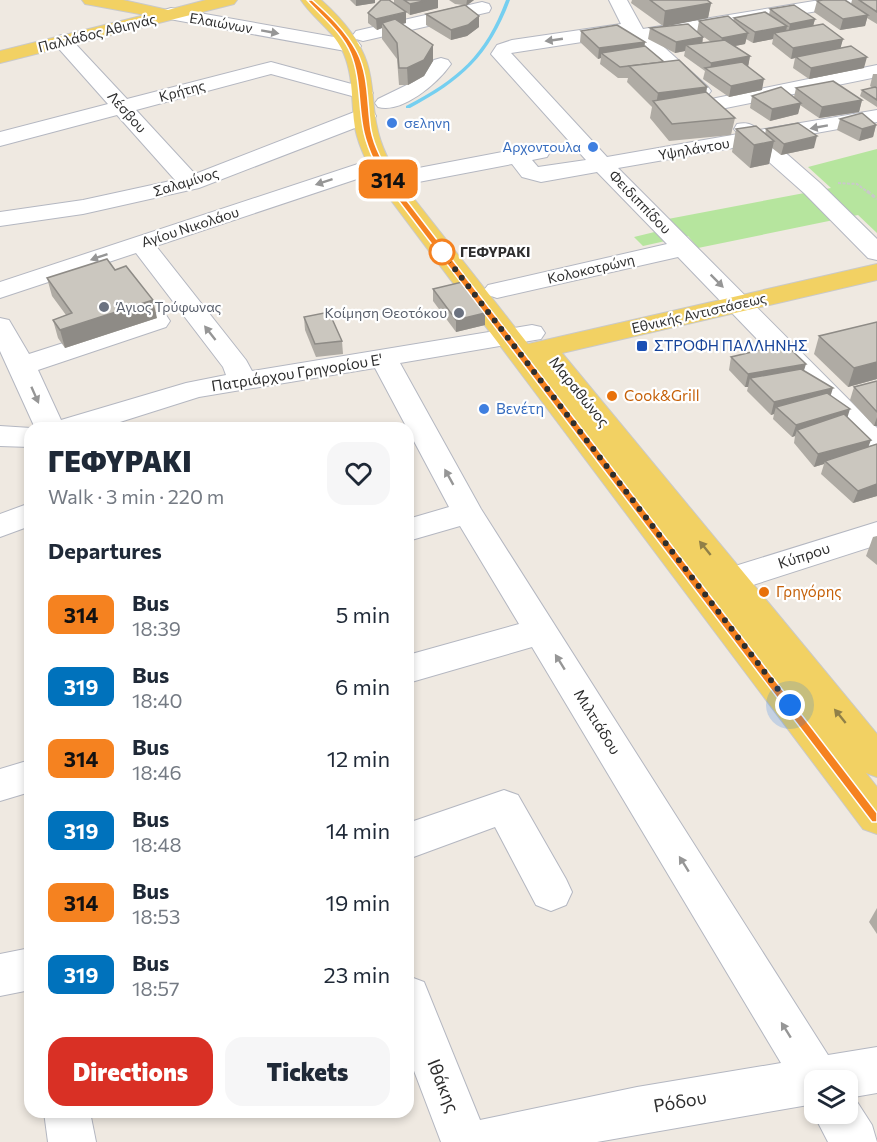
<!DOCTYPE html>
<html lang="en">
<head>
<meta charset="utf-8">
<style>
	body { margin:0; font-family:Commissioner,sans-serif; background:#f6f6f7; color:#1f2937; height:100vh; display:flex; flex-direction:column; font-size:22px; white-space:nowrap }
	* { box-sizing:border-box; margin:0 }
	p { font-size:20px; color:#747a83 }
	.icon { flex:none; width:33px; height:33px; fill:none; stroke:currentColor; stroke-width:2; stroke-linecap:round; stroke-linejoin:round }
	.map { position:relative; flex:1; overflow:hidden }
	.drawer { position:absolute; left:24px; top:422px; width:390px; height:696px; display:flex; flex-direction:column; background:#fff; border-radius:18px; box-shadow:0 3px 9px #0003 }
	.drawer>* { flex:none }
	.badge { padding:0 12px; border-radius:9px; font-size:21px; line-height:39px }
	.fabs { position:absolute; left:804px; top:1070px; display:grid; gap:12px }
	.fabs a { display:grid; place-items:center; width:54px; height:54px; border-radius:12px; background:#fff; box-shadow:0 3px 9px #0003; font-size:30px }
	.you { position:absolute; width:30px; height:30px; margin:-15px; border:4px solid #fff; border-radius:50%; background:#1a73e8; box-shadow:0 0 0 9px #1a73e833 }
	.map>.badge { position:absolute; translate:-50% -50%; box-shadow:0 0 0 3px #fff }
	h2 { padding:0 24px; font-size:22px; line-height:54px }
	.round { display:grid; place-items:center; flex:none; width:63px; height:63px; border-radius:18px; background:#f6f6f7 }
	.head { display:flex; align-items:center; justify-content:space-between; height:102px; padding:0 24px }
	h1 { font-size:28px; font-weight:800; line-height:45px }
	.action { display:flex; gap:12px; margin-top:auto; padding:12px 24px }
	.action a { flex:1; height:69px; border-radius:18px; background:#d93025; color:#fff; font-size:24px; font-weight:800; line-height:69px; text-align:center }
	.action a+a { background:#f6f6f7; color:#1f2937 }
	ul { padding:0; list-style:none }
	li { display:flex; align-items:center; gap:18px; height:72px; padding:0 24px }
	li div { flex:1 }
	li b { display:block; font-size:22px }
	li em { font-style:normal }
	li .badge { min-width:66px; font-weight:700; text-align:center }
	.map>svg:first-child { display:block }
</style>
</head>
<body>
<div class="map">
<svg width="877" height="1142" viewBox="0 0 877 1142">
	<rect width="100%" height="100%" fill="#efe9e1"/>
	<polygon fill="#b6e59e" points="877,149 877,233 858,215 698,248 688,236 643,246 634,237 675,227 668,219 831,188 808,167"/>
	<g fill="none" stroke-linecap="round" stroke-linejoin="round">
		<path fill="#75cff0" fill-rule="evenodd" d="M506,0H510C489,56 462,80 410,108H406V106C458,79 485,56 506,0Z"/>
		<g stroke="#b4b7c1" stroke-width="2">
			<g id="minor">
				<path d="M609,0H627L643,29L820,0H863L860,4L854,5L654,38L708,87L711,91L708,95L701,97L694,95L627,35L511,53L607,157L738,134L734,129L737,124C747,122 752,124 759,130L877,110V122L772,141L820,183L877,239V260L868,258L804,193L750,145L618,168L877,428V455L866,452L678,257L497,298L488,295L484,290L488,285L667,244L597,172L541,182L522,177L512,164L408,184L400,182L397,177L400,172L408,170L539,145L547,147L550,152L547,157L532,160L538,167L586,160L491,54L497,45L512,40L621,24Z"/>
				<polygon points="482,2 489,4 491,8 489,12 363,41 356,39 353,35 356,31"/>
				<polygon points="171,8 351,40 358,42 361,46 358,50 351,52 164,18 162,14 164,10"/>
				<polygon points="62,35 69,37 127,99 271,62 370,89 373,93 370,97 363,99 271,74 136,110 195,174 357,111 365,110 373,111 376,116 373,121 199,188 83,214 0,226 0,212 83,200 175,180 117,115 0,146 0,132 108,104 52,41 55,37"/>
				<path d="M441,58L448,60L451,64C438,83 402,114 378,107L375,103L378,99L415,81L434,60Z"/>
				<polygon points="877,65 877,77 716,110 709,108 706,104 709,100 716,98"/>
				<polygon points="379,157 387,159 390,164 387,169 156,246 246,360 252,371 532,325 541,327 545,333 541,339 400,363 481,509 828,1055 877,1047 877,1093 854,1097 872,1125 877,1142 828,1142 813,1113 814,1111 814,1113 848,1113 848,1080 814,1080 814,1104 597,1142 441,1142 408,1055 408,976 424,982 480,1120 637,1087 781,1063 532,647 408,683 408,655 519,624 460,526 408,541 408,519 449,507 375,368 199,397 101,428 35,428 0,351 0,318 9,320 29,354 157,313 166,315 170,321 166,327 38,370 61,420 186,383 226,375 223,367 136,253 0,298 0,282"/>
				<polygon points="0,426 31,428 30,447 0,446"/>
				<polygon points="30,503 30,526 0,537 0,514"/>
				<polygon points="877,522 877,545 731,592 719,589 714,580 719,571"/>
				<polygon points="30,760 30,792 0,801 0,769"/>
				<polygon points="504,790 518,795 566,879 572,892 566,905 551,911 536,905 495,827 408,859 408,823"/>
				<polygon points="30,948 30,990 0,996 0,954"/>
				<polygon points="44,1112 90,1112 96,1142 48,1142"/>
			</g>
		</g>
		<g stroke="#c9c9c9" stroke-width="2">
			<g id="major">
				<polygon points="82,0 123,0 168,10 206,0 237,0 234,4 0,63 0,51 145,15 91,5 85,4"/>
				<path d="M301,0H321C340,17 359,38 367,63C374,84 372,106 377,127C381,148 392,168 404,186L528,344L877,264V280L562,353L877,734V777L866,773L877,787V834L863,829L387,195C373,175 360,152 355,128C351,103 354,78 344,54C335,31 314,20 301,0Z"/>
			</g>
		</g>
		<polyline stroke="#c9c9c9" stroke-width="2" stroke-dasharray="3 1.5" stroke-linecap="butt" points="838,183 857,184 869,193"/>
		<polyline stroke="#c9c9c9" stroke-width="3" stroke-dasharray="4 2" stroke-linecap="butt" points="867,191 877,199"/>
		<use href="#minor" fill="#fff" fill-rule="evenodd"/>
		<use href="#major" fill="#f2d163" fill-rule="evenodd"/>
	</g>
	<g fill="#afaba4" fill-rule="evenodd">
		<polygon points="350,0 375,0 375,3 356,6"/>
		<polygon points="394,0 438,0 438,8 410,15 394,3"/>
		<polygon points="449,0 474,0 466,6 479,16 479,27 467,36 451,40 426,25 426,14 463,5 455,4"/>
		<path d="M632,0H707L711,3L708,18L666,26L697,32L699,21H733L734,18L769,15L770,9L815,19L813,26L843,39L840,48L864,68L809,79L793,68L795,58L791,59L772,44L773,39L753,43L746,39L745,44L735,46L750,56L748,66L762,90L729,97L703,79L705,71L684,56L685,51L675,53L648,39L650,28L663,26L631,3ZM697,32L711,42L702,43Z"/>
		<polygon points="852,0 877,0 877,24 867,18 865,26 840,30 814,12 817,1 851,4"/>
		<polygon points="368,13 406,23 402,24 433,45 433,61 424,76 408,85 399,85 397,59 382,39 382,28 377,30 368,23"/>
		<polygon points="581,31 645,46 664,62 707,87 706,92 735,118 731,135 669,141 650,118 652,107 627,82 628,78 618,78 600,64 601,58 598,59 580,42"/>
		<polygon points="873,74 877,74 877,107 860,96 862,90 873,88 870,86"/>
		<polygon points="796,88 862,100 859,112 819,118 800,105 798,114 770,121 750,108 752,96 794,97"/>
		<polygon points="840,119 876,125 873,137 859,141 837,130"/>
		<polygon points="736,129 765,134 766,129 814,148 781,155 772,148 769,164 750,168 732,152"/>
		<polygon points="47,278 157,318 65,348 58,338 53,320 66,315 52,296"/>
		<polygon points="433,289 485,313 485,325 456,332 433,301"/>
		<polygon points="304,317 342,341 343,354 316,357 305,330"/>
		<polygon points="877,322 877,379 848,387 814,354 819,336"/>
		<polygon points="731,357 804,371 830,395 869,446 877,444 877,496 853,503 821,474 824,464 814,467 794,443 795,436 792,437 773,419 774,414 771,415 747,391 748,387 745,387 729,370"/>
		<polygon points="877,381 877,426 874,426 850,400 854,387"/>
		<polygon points="877,536 877,565 866,556 873,537"/>
		<polygon points="877,908 877,934 869,922"/>
	</g>
	<g fill="#8e8b86">
		<polygon points="356,0 375,0 375,3 356,6"/>
		<polygon points="428,0 438,0 438,8 410,15 410,4"/>
		<polygon points="467,0 474,0 466,6"/>
		<polygon points="711,3 708,18 663,27 665,11"/>
		<polygon points="406,12 406,23 385,28 382,23 382,28 377,30 376,19"/>
		<polygon points="868,15 865,26 840,30 843,19"/>
		<polygon points="479,16 479,27 467,36 451,40 451,30"/>
		<polygon points="815,19 812,30 788,35 790,24"/>
		<polygon points="787,26 785,37 774,33 773,39 753,43 755,32"/>
		<polygon points="748,33 745,44 720,49 722,38"/>
		<polygon points="703,37 702,48 686,45 685,51 675,53 676,42"/>
		<polygon points="843,39 840,50 796,57 795,58 791,59 793,48"/>
		<polygon points="645,42 644,53 601,53 601,58 598,59 599,48"/>
		<polygon points="433,45 433,61 424,76 408,85 407,68"/>
		<polygon points="750,56 748,67 710,71 711,63"/>
		<polygon points="867,57 864,68 809,79 811,68"/>
		<polygon points="764,79 762,90 729,97 731,86"/>
		<polygon points="707,87 704,104 656,105 658,93"/>
		<polygon points="862,100 859,112 819,118 822,107"/>
		<polygon points="801,103 798,114 770,121 772,109"/>
		<polygon points="876,125 873,137 859,141 862,129"/>
		<polygon points="817,136 814,148 781,155 784,144"/>
		<polygon points="774,141 769,164 750,168 754,145"/>
		<polygon points="153,300 157,318 65,348 60,330"/>
		<polygon points="485,313 485,325 456,332 456,320"/>
		<polygon points="877,362 877,379 848,387 854,368"/>
		<polygon points="806,364 802,377 750,378 748,387 745,387 748,374"/>
		<polygon points="833,388 829,401 776,407 774,414 771,415 774,402"/>
		<polygon points="850,409 846,422 797,430 795,436 792,437 796,425"/>
		<polygon points="877,417 877,426 874,426"/>
		<polygon points="871,440 866,453 825,461 824,464 814,467 818,454"/>
		<polygon points="877,484 877,496 853,503 858,491"/>
	</g>
	<g fill="#cbc7bf" stroke="#8e8b86" stroke-width="1.5">
		<polygon points="381,0 389,0 406,12 376,19 368,13"/>
		<polygon points="404,0 428,0 410,4"/>
		<polygon points="650,0 707,0 711,3 665,11"/>
		<polygon points="823,0 845,0 868,15 843,19 817,1"/>
		<polygon points="859,0 877,0 877,12"/>
		<polygon points="465,5 479,16 468,25 451,30 426,14"/>
		<polygon points="794,5 815,19 790,24 770,9"/>
		<polygon points="765,12 787,26 755,32 734,18"/>
		<polygon points="728,16 748,33 722,38 699,21"/>
		<polygon points="395,19 433,45 424,60 407,68 399,68 397,43 382,23"/>
		<polygon points="688,24 703,37 676,42 650,28"/>
		<polygon points="823,24 843,39 793,48 774,33"/>
		<polygon points="617,25 645,42 599,48 581,31"/>
		<polygon points="725,40 750,56 711,63 686,45"/>
		<polygon points="645,46 664,62 620,67 601,53"/>
		<polygon points="851,46 867,57 811,68 796,57"/>
		<polygon points="679,60 707,87 658,93 629,66"/>
		<polygon points="742,62 764,79 731,86 705,68"/>
		<polygon points="833,81 862,100 822,107 796,88"/>
		<polygon points="781,87 801,103 772,109 752,96"/>
		<polygon points="875,87 877,88 877,100 862,90"/>
		<polygon points="706,92 735,118 672,124 653,101"/>
		<polygon points="862,113 876,125 862,129 840,119"/>
		<polygon points="798,123 817,136 784,144 766,129"/>
		<polygon points="756,126 774,141 754,145 736,129"/>
		<polygon points="107,259 115,270 126,266 153,300 60,330 53,320 72,313 47,278"/>
		<polygon points="462,282 485,313 456,320 433,289"/>
		<polygon points="329,312 342,341 315,344 304,317"/>
		<polygon points="877,322 877,362 854,368 819,336"/>
		<polygon points="785,344 806,364 748,374 731,357"/>
		<polygon points="801,369 833,388 774,402 750,378"/>
		<polygon points="877,381 877,412 854,387"/>
		<polygon points="827,393 850,409 796,425 776,407"/>
		<polygon points="844,414 871,440 818,454 797,430"/>
		<polygon points="877,444 877,484 858,491 825,461"/>
	</g>
	<defs><path id="oneway-solid" d="M-6-.8H1V-3.2L6.5 0L1 3.2V.8H-6Z" transform="scale(1.5)"/></defs>
	<g fill="#969696">
		<use href="#oneway-solid" transform="translate(270 32) rotate(10)"/>
		<use href="#oneway-solid" transform="translate(554 40) rotate(172)"/>
		<use href="#oneway-solid" transform="translate(819 127) rotate(170)"/>
		<use href="#oneway-solid" transform="translate(324 182) rotate(162)"/>
		<use href="#oneway-solid" transform="translate(99 257) rotate(161)"/>
		<use href="#oneway-solid" transform="translate(717 281) rotate(45)"/>
		<use href="#oneway-solid" transform="translate(210 333) rotate(-128)"/>
		<use href="#oneway-solid" transform="translate(35 395) rotate(66)"/>
		<use href="#oneway-solid" transform="translate(449 477) rotate(-119)"/>
		<use href="#oneway-solid" transform="translate(560 662) rotate(-122)"/>
		<use href="#oneway-solid" transform="translate(684 864) rotate(-122)"/>
		<use href="#oneway-solid" transform="translate(786 1030) rotate(-122)"/>
	</g>
	<g fill="#908048">
		<use href="#oneway-solid" transform="translate(705 548) rotate(-129)"/>
		<use href="#oneway-solid" transform="translate(840 716) rotate(-129)"/>
	</g>
	<path fill="#f58220" stroke="#fff" stroke-width="1.5" d="M307,0H312C329,15 346,31 357,52C369,75 367,105 371,130C375,151 388,171 398,189L877,813V822H872L392,192C380,174 369,154 364,133C358,107 361,79 351,54C342,32 322,17 307,0Z"/>
	<g fill="none" stroke-linecap="round" stroke-linejoin="round">
		<polyline stroke="#2e2e2e" stroke-width="6" stroke-dasharray="0 10.8" points="442,252 790,705"/>
	</g>
	<g fill="#3f7fe0" stroke="#fff" stroke-width="2">
		<circle cx="392" cy="123" r="6"/>
		<circle cx="593" cy="147" r="6"/>
		<circle cx="484" cy="409" r="6"/>
	</g>
	<circle fill="#fff" stroke="#f58220" stroke-width="3" cx="442" cy="252" r="12"/>
	<g fill="#6b7280" stroke="#fff" stroke-width="2">
		<circle cx="104" cy="307" r="6"/>
		<circle cx="459" cy="313" r="6"/>
	</g>
	<rect fill="#1a4fb4" stroke="#fff" stroke-width="2" x="636" y="340" width="12" height="12" rx="3"/>
	<g fill="#e8710a" stroke="#fff" stroke-width="2">
		<circle cx="612" cy="396" r="6"/>
		<circle cx="764" cy="592" r="6"/>
	</g>
	<g text-anchor="middle" stroke-width="4.5" stroke-linejoin="round" paint-order="stroke">
		<g font-size="14" fill="#2e2e2e" stroke="#fff">
			<text transform="translate(221 23) rotate(10)" y="5">Ελαιώνων</text>
			<text transform="translate(97 33) rotate(-14)" y="5">Παλλάδος Αθιηνάς</text>
			<text transform="translate(182 91) rotate(-15)" y="5">Κρήτης</text>
			<text transform="translate(127 112) rotate(48)" y="5">Λέσβου</text>
			<text transform="translate(694 149) rotate(-10)" y="5">Υψηλάντου</text>
			<text transform="translate(186 182) rotate(-17)" y="5">Σαλαμίνος</text>
			<text transform="translate(640 202) rotate(46)" y="5">Φειδιππίδου</text>
			<text transform="translate(190 227) rotate(-18)" y="5">Αγίου Νικολάου</text>
			<text transform="translate(591 269) rotate(-13)" y="5">Κολοκοτρώνη</text>
			<text transform="translate(699 313) rotate(-13)" y="5">Εθνικής Αντιστάσεως</text>
		</g>
		<g font-size="14" fill="#366cbe" stroke="#fff" text-anchor="start">
			<text x="404" y="128">σεληνη</text>
			<text x="581" y="152" text-anchor="end">Αρχοντουλα</text>
		</g>
		<g font-size="14" font-weight="bold" fill="#2e2e2e" stroke="#fff" text-anchor="start">
			<text x="460" y="257">ΓΕΦΥΡΑΚΙ</text>
		</g>
		<g font-size="14" fill="#5b616d" stroke="#fff" text-anchor="start">
			<text x="116" y="312">Άγιος Τρύφωνας</text>
			<text x="447" y="318" text-anchor="end">Κοίμηση Θεοτόκου</text>
		</g>
		<g font-size="15" fill="#164399" stroke="#fff" text-anchor="start">
			<text x="654" y="351">ΣΤΡΟΦΗ ΠΑΛΛΗΝΗΣ</text>
		</g>
		<g font-size="15" fill="#2e2e2e" stroke="#fff">
			<text transform="translate(297 373) rotate(-9)" y="5">Πατριάρχου Γρηγορίου Ε'</text>
			<text transform="translate(579 392) rotate(51)" y="5">Μαραθώνος</text>
			<text transform="translate(804 556) rotate(-18)" y="5">Κύπρου</text>
			<text transform="translate(597 722) rotate(58)" y="5">Μιλτιάδου</text>
		</g>
		<g font-size="15" fill="#c56008" stroke="#fff" text-anchor="start">
			<text x="624" y="401">Cook&amp;Grill</text>
			<text x="776" y="597">Γρηγόρης</text>
		</g>
		<g font-size="15" fill="#366cbe" stroke="#fff" text-anchor="start">
			<text x="496" y="414">Βενέτη</text>
		</g>
		<g font-size="18" fill="#2e2e2e" stroke="#fff">
			<text transform="translate(443 1086) rotate(68)" y="6">Ιθάκης</text>
			<text transform="translate(680 1102) rotate(-10)" y="6">Ρόδου</text>
		</g>
	</g>
</svg>
<div class="fabs">
<a><svg class="icon" aria-label="layers" viewBox="0 0 24 24"><path d="M12 4l9 5-9 5-9-5zM3 14l9 5 9-5"/></svg></a>
</div>
<div class="you" style="left:790px;top:705px"></div>
<b class="badge" style="left:388px;top:179px;background:#f58220;color:#111">314</b>
<section class="drawer">
<div class="head"><div><h1>ΓΕΦΥΡΑΚΙ</h1><p>Walk · 3 min · 220 m</p></div><a class="round"><svg class="icon" aria-label="heart" viewBox="0 0 24 24"><path d="M12 20l-8-8c-3-5 5-10 8-4 3-6 11-1 8 4z"/></svg></a></div>
<h2>Departures</h2>
<ul>
<li><span class="badge" style="background:#f58220;color:#111">314</span><div><b>Bus</b><p>18:39</p></div><em>5 min</em></li>
<li><span class="badge" style="background:#0072bc;color:#fff">319</span><div><b>Bus</b><p>18:40</p></div><em>6 min</em></li>
<li><span class="badge" style="background:#f58220;color:#111">314</span><div><b>Bus</b><p>18:46</p></div><em>12 min</em></li>
<li><span class="badge" style="background:#0072bc;color:#fff">319</span><div><b>Bus</b><p>18:48</p></div><em>14 min</em></li>
<li><span class="badge" style="background:#f58220;color:#111">314</span><div><b>Bus</b><p>18:53</p></div><em>19 min</em></li>
<li><span class="badge" style="background:#0072bc;color:#fff">319</span><div><b>Bus</b><p>18:57</p></div><em>23 min</em></li>
</ul>
<div class="action"><a>Directions</a><a>Tickets</a></div>
</section>
</div>
</body>
</html>
